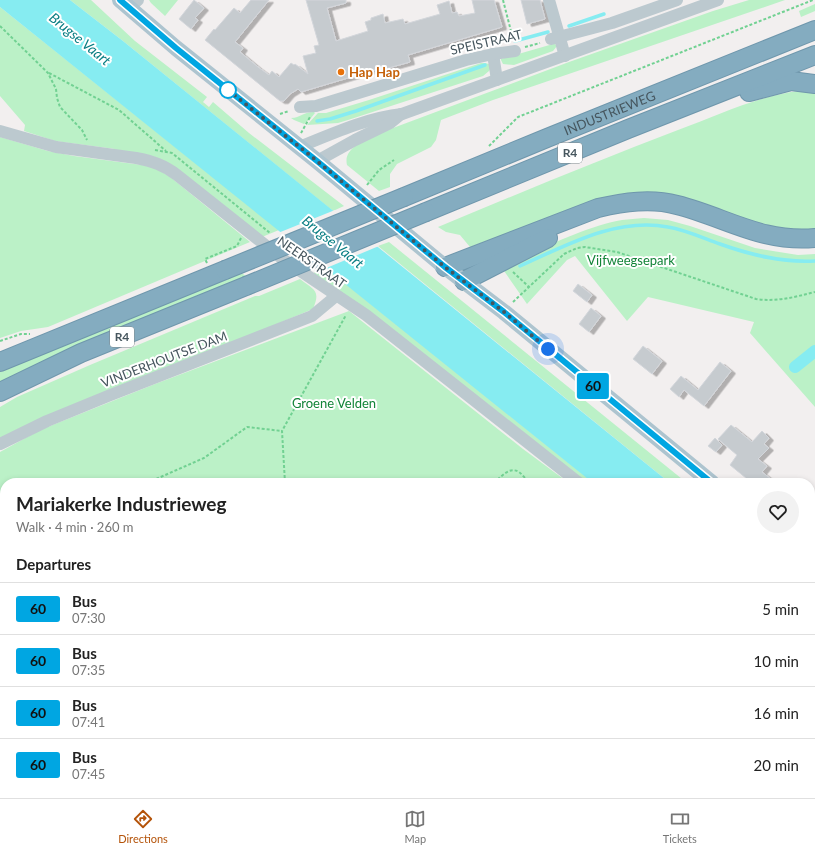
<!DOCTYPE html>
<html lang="en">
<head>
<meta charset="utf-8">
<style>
	body { margin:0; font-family:Lato,sans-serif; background:#f2f2f2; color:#222; height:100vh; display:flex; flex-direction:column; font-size:15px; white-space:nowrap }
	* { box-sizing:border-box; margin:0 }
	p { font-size:13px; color:#767676 }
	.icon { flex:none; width:22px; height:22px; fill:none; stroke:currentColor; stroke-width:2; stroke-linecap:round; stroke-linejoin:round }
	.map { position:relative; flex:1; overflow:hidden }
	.sheet { position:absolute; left:0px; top:478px; width:815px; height:320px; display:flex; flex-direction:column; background:#fff; border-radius:16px 16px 0 0; box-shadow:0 2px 6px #0003 }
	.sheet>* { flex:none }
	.badge { padding:0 8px; border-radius:3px; font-size:14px; line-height:26px }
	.you { position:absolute; width:20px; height:20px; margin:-10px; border:3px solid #fff; border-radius:50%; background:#1a73e8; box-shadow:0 0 0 6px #1a73e833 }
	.map>.badge { position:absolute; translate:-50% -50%; box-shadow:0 0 0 2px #fff }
	h2 { padding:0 16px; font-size:15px; line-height:36px }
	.round { display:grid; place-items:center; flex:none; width:42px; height:42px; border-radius:21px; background:#f2f2f2 }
	.headline { display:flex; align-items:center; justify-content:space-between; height:68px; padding:0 16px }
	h1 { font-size:19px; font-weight:700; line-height:30px }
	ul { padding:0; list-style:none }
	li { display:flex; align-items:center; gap:12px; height:52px; padding:0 16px; border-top:1px solid #e0e0e0 }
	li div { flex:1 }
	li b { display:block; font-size:15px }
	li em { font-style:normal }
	li .badge { min-width:44px; font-weight:700; text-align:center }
	.menu { display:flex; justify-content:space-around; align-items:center; height:56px; border-top:1px solid #e0e0e0; background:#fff; font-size:11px; color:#767676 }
	.menu a { display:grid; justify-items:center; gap:2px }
	.menu .selected { color:#b45309 }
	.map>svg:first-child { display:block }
</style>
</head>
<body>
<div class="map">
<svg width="815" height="798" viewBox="0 0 815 798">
	<defs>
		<filter id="shadow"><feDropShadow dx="4.5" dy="2.5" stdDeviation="0" flood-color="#0004"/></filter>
	</defs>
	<rect width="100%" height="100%" fill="#f2efef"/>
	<g fill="#bbf1c7">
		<polygon points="70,0 91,0 135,41 207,97 203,102 209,107 213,102 249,133 344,206 333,211 123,41"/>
		<polygon points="149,0 178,0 165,16 151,3"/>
		<path d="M749,0H785L493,100L441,120L436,140L431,147L397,164L390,174V187L379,191L347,165C343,148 364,141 377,134L569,62L713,11Z"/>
		<polygon points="815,4 815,11 801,17 799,11"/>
		<path d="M0,7L279,230L262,237L175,167C156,154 141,154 118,151L115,149L55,141L24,131L25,125L0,96Z"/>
		<polygon points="553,44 555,44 557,46 553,51 514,65 503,64 501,60 501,59"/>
		<polygon points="481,63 485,63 489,64 490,69 489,71 483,76 348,120 338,123 307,125 318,113 326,113 369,100"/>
		<path d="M799,91L815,92V231L772,229L676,195L647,192L634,193L617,195L598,200L470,247L460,235L446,232L438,227C517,194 597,161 678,130C717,116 757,96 799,91Z"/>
		<path d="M314,112L315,113L311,118L304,124L294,120L291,118C301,118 302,112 314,112Z"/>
		<polygon points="0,137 48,151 74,156 142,165 155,168 169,176 250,242 48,327 21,331 0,338"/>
		<path d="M644,218L668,220L690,226L755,248L798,255L815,254V407L750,333L754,322L648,297L627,321L575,256L567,260L527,304L502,268C535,251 586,226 622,220C629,219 636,219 644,218Z"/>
		<polygon points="389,242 687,483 670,483 378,246"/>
		<polygon points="326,268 594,483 587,483 489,405 311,274"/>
		<polygon points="240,272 246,276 20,372 0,383 0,372"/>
		<path d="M300,279C314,290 321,290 313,309L0,439V407L17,397L90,365L255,296H259Z"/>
		<polygon points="349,311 523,449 569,483 5,483 5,793 304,793 299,798 0,798 0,452 40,430 155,384"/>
	</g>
	<g fill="#86ecf1">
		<polygon points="0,0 70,0 123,41 670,483 593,483 0,7"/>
		<polygon points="810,596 815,600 815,661 810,657"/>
		<rect x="47" y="793" width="76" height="5"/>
	</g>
	<polygon fill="#f2efef" points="335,210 379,246 324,269 278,233"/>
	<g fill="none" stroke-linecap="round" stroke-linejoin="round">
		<g stroke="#86ecf1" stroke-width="3.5">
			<polyline points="569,26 604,14"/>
			<polyline points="515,41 548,32"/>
			<polyline points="317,121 330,119 356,111 485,65"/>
			<path d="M520,266C565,246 616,217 668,227C686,230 703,238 720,244C751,255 782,263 815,261"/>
			<polyline points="281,798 287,793"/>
		</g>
		<polyline stroke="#86ecf1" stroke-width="12" points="795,367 815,351"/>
	</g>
	<g fill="#c6cbcf" stroke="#d3d6db" filter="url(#shadow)">
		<polygon points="194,0 204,8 195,18 198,20 191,29 179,19"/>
		<polygon points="251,0 269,0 235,42 243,48 240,52 258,67 269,75 272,71 279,77 291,63 294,65 295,64 308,74 303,56 316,53 314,46 319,45 306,0 346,0 346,3 327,8 336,41 368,31 365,22 371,20 371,18 383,14 385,23 403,19 405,24 440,14 437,5 449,1 452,13 457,12 459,16 475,13 472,0 494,0 502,27 408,55 410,62 381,70 381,68 301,92 298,89 290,94 284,101 280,101 205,40 214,29 215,30 234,8 240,13"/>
		<polygon points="521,0 540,0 545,19 527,24"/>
		<polygon points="578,284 592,295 587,302 573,291"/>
		<polygon points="591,308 601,316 589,332 579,324"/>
		<polygon points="643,346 662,361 652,374 633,359"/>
		<polygon points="720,362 731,371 704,406 684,390 679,397 670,389 681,376 698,390"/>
		<polygon points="731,425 752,442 762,431 769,438 764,444 769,448 758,459 767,466 762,472 776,483 752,483 730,465 737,455 718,439"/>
		<polygon points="715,438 722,445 716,452 708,446"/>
	</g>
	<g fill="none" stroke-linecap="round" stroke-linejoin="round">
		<g stroke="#6f97ac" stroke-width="20">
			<g id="highway">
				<polyline points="749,92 791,81 815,84"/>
				<path id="s1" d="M404,197L547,138L815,30"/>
				<polyline points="426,212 628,129 815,55"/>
				<path d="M445,267L598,208C624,202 651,198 677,205C725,217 762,243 815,238"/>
				<polyline points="464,281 548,238"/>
				<polyline points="0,362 225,270"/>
				<polyline points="0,392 81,353 246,286"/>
			</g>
		</g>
		<g stroke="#71d192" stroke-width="2" stroke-dasharray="3 2" stroke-linecap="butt">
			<polyline points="503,0 513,39"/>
			<polyline points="0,26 48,73 56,89 57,98 60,107 82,130 87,140"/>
			<polyline points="525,47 540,43"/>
			<polyline points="49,73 119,110 166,151"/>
			<polyline points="280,114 289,111"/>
			<polyline points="301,133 310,117"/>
			<polyline points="489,146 518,117 813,0"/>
			<polyline points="155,150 172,153 270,233"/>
			<polyline points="367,185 379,170 394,160"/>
			<polyline points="207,263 205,259 237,246 241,238"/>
			<polyline points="513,272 529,287"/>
			<path d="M513,302L564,254L577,248L585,247L617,252L756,299C777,302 795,297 815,292"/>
			<polyline points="0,341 21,334 30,334"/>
			<polyline points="147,483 204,458 247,427 282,431"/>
			<polyline points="285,483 282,431 346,315"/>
			<path d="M494,483C501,477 509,466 519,472C523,475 526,480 531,483"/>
			<polyline points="0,728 5,728"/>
			<polyline points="151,793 152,798"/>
			<polyline points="181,793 182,798"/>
			<polyline points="272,798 277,793"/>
		</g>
		<g stroke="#bcc9cf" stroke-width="12">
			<polyline points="549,0 565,56"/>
			<polyline points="129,8 138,0"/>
			<polyline points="551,39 612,23 677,0"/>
			<polyline points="493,54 497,80"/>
			<polyline points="300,107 316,106 466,60 493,54 515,51"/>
			<path d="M0,131L56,147L136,158C152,161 164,165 177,175L284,260L366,315L579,483"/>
			<path d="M299,147C332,134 366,118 402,114L718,0"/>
			<polyline points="317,161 355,140 390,123 401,114"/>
			<polyline points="0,444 47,421 108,396 312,316 336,296"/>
			<polyline points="810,666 815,671"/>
			<polyline points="559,793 563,798"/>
			<polyline points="700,793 705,798"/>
			<polyline points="438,798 446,793"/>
			<polyline points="730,798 736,793"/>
		</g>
		<g stroke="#adc4cf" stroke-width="16">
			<polyline points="120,0 176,48 317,161 445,267 504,312 712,483"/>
			<polyline points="810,563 815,567"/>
		</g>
		<use href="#highway" stroke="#84acc0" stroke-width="18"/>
		<g stroke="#6f97ac" stroke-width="20" stroke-linecap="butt">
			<g id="highway-bridge">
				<polyline points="225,270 404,197"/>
				<polyline points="246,286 426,212"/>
			</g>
		</g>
		<use href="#highway-bridge" stroke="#84acc0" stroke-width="18"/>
	</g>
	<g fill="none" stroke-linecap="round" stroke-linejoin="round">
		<g stroke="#fff" stroke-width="9">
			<polyline id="line" points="120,0 176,48 317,161 445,267 504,312 712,483"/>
		</g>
		<use href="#line" stroke="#00a6e2" stroke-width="6"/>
		<polyline stroke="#46565e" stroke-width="4" stroke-dasharray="0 7.2" points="228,90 223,86 317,161 445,267 504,312 548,349"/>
	</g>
	<circle fill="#e8710a" stroke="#fff" stroke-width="1.5" cx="341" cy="72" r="4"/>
	<circle fill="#fff" stroke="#00a6e2" stroke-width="2" cx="228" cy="90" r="8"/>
	<g text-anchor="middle" stroke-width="4" stroke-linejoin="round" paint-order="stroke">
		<g fill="#fff" stroke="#7e898e" stroke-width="1">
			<rect x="558" y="143" width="24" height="20" rx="3"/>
			<rect x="110" y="327" width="24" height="20" rx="3"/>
		</g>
		<g font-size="12" font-weight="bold" fill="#46565e">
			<text x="570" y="157">R4</text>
			<text x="122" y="341">R4</text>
		</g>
		<g font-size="13" fill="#46565e" stroke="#fff">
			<text transform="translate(486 42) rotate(-13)" y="5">SPEISTRAAT</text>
			<text dy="5" stroke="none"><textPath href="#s1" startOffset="222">INDUSTRIEWEG</textPath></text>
			<text transform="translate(312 262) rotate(35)" y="5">NEERSTRAAT</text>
			<text transform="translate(164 359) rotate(-21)" y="5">VINDERHOUTSE DAM</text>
		</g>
		<g font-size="13" font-weight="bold" fill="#c56008" stroke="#fff" text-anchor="start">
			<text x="349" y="77">Hap Hap</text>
		</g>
		<g font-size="13" fill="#128438" stroke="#fff">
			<text x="631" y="265">Vijfweegsepark</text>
			<text x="334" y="408">Groene Velden</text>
		</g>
		<g font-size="14" font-style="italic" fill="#087d82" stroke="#fff">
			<text transform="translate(80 39) rotate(39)" y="5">Brugse Vaart</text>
			<text transform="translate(333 242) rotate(39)" y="5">Brugse Vaart</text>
		</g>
	</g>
</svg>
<div class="you" style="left:548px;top:349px"></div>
<b class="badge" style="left:593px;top:386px;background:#00a6e2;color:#111">60</b>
<section class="sheet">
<div class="headline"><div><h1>Mariakerke Industrieweg</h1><p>Walk · 4 min · 260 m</p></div><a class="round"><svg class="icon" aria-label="heart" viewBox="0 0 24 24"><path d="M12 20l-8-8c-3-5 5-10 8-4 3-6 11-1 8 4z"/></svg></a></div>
<h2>Departures</h2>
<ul>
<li><span class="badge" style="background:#00a6e2;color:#111">60</span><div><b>Bus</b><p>07:30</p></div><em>5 min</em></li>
<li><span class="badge" style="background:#00a6e2;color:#111">60</span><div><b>Bus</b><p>07:35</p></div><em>10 min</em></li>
<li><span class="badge" style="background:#00a6e2;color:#111">60</span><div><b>Bus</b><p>07:41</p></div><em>16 min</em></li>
<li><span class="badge" style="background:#00a6e2;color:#111">60</span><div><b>Bus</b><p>07:45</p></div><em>20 min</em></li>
</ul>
</section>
</div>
<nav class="menu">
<a class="selected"><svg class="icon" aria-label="directions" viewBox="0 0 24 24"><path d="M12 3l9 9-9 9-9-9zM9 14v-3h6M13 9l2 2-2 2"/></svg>Directions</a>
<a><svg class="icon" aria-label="map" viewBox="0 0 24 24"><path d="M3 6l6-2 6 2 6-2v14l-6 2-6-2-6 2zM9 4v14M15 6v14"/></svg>Map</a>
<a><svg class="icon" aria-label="tickets" viewBox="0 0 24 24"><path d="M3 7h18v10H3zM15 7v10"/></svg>Tickets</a>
</nav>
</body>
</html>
